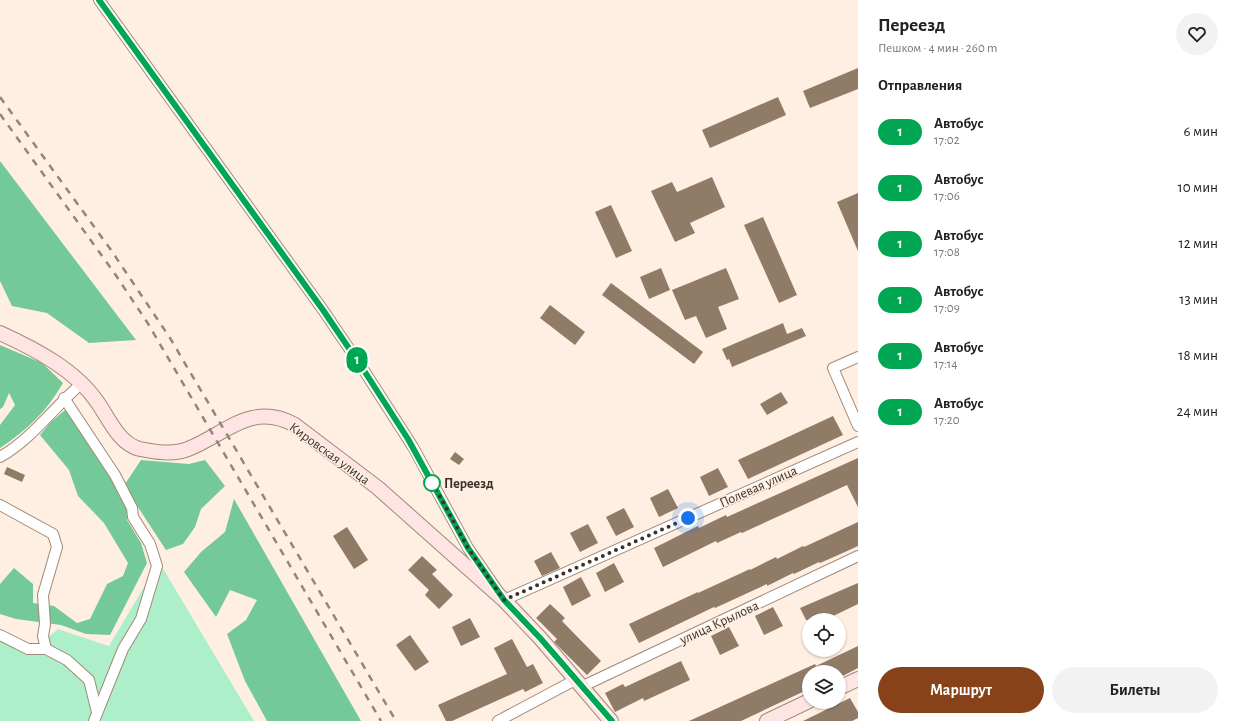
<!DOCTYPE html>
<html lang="ru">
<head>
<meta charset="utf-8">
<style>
	body { margin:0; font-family:"Alegreya Sans",sans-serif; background:#f2f2f2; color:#222; height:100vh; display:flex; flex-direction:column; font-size:15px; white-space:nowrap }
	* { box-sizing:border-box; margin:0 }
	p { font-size:13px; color:#767676 }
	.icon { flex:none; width:22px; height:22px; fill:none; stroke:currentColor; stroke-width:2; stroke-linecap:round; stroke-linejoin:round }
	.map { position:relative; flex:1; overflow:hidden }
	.panel { display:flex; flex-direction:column; background:#fff; width:380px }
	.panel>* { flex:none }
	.badge { padding:0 8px; border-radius:13px; font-size:14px; line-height:26px }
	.buttons { position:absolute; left:802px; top:613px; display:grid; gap:8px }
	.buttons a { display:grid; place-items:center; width:44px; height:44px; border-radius:50%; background:#fff; box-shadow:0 1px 3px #0004; font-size:20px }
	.you { position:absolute; width:20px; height:20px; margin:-10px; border:3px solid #fff; border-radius:50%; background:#1a73e8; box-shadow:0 0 0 6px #1a73e833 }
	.map>.badge { position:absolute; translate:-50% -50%; box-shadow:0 0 0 2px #fff }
	h2 { padding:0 20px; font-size:15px; line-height:36px }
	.round { display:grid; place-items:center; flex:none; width:42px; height:42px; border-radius:21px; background:#f2f2f2 }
	.summary { display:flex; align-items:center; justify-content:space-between; height:68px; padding:0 20px }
	h1 { font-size:19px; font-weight:700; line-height:30px }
	.action { display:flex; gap:8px; margin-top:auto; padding:8px 20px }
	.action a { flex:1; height:46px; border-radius:24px; background:#874219; color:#fff; font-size:16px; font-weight:700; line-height:46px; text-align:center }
	.action a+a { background:#f2f2f2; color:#222 }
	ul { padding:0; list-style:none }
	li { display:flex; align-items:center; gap:12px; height:56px; padding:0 20px }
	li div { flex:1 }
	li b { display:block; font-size:15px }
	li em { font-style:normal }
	li .badge { min-width:44px; font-weight:700; text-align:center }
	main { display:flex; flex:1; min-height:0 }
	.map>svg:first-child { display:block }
</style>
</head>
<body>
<main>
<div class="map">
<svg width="858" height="721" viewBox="0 0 858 721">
	<rect width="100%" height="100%" fill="#feefe2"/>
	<polygon fill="#adefc8" points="159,562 254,721 0,721 0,637 31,652 58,629 109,646"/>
	<g fill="#74c999">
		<polygon points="0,161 136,340 89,343 47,313 12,306 0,281"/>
		<path d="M0,345L42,363L63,383C47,411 27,430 0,448V425L15,405L9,393L3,407L0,409Z"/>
		<polygon points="65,410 74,421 111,478 127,508 127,520 141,543 147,563 110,635 86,634 61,625 16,619 0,614 0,584 14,568 33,584 33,603 54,606 77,623 90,619 107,584 123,576 128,563 104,523 78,496 69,470 40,435 51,422"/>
		<polygon points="141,460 189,464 205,460 225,486 201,509 195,527 183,544 166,550 134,501 123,487"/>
		<polygon points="234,499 361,721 267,721 245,681 227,634 246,620 257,600 230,590 216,617 184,572 201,552 225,532"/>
	</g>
	<g fill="#907b67">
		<polygon points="858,68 858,89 810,108 803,91"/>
		<polygon points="778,97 786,115 710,148 702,130"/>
		<polygon points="712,177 725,207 690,223 695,233 675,242 651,191 672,182 677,192"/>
		<polygon points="858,193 858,251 837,202"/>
		<polygon points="611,205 632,251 616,258 595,212"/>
		<polygon points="763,217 797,295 779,303 744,225"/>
		<polygon points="661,268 670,290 649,299 640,277"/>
		<polygon points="726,268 739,299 718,307 727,329 706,338 696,316 685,320 672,290"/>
		<polygon points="611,283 703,352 694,364 602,295"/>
		<polygon points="550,305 585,332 575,345 540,318"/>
		<polygon points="783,323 787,334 802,328 806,336 732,367 729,359 727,360 722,349"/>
		<polygon points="781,392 788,403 767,415 760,404"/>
		<polygon points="833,416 843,435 748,479 738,460"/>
		<polygon points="455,452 464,459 459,465 450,459"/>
		<polygon points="858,458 858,507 847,485 742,533 741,532 717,543 716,541 663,567 654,548 698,526 699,528 726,515 727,517"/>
		<polygon points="7,467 25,475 22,482 4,474"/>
		<polygon points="718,468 728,487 709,496 700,477"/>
		<polygon points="668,489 678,508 659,517 650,498"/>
		<polygon points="624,508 634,527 616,536 606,517"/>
		<polygon points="858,522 858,546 845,552 820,563 819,562 794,574 793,573 767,586 767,584 715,608 714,607 639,643 629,624 698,592 698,593 750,569 750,570 776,557 777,559 803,546 804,547"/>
		<polygon points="588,524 598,543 580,552 570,533"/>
		<polygon points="347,527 368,560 354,569 333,536"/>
		<polygon points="551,552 560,568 542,576 534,561"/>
		<polygon points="422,556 437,570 432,574 453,595 439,609 425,595 429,590 408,570"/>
		<polygon points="614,563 624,582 605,592 596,573"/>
		<polygon points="581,577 591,596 572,606 563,587"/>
		<polygon points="858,583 858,604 825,620 806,620 800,608"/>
		<polygon points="550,604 565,618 562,621 601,661 587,675 554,642 557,639 536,618"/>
		<polygon points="773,607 783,626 764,635 755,616"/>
		<polygon points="470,618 480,637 461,646 452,627"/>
		<polygon points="729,627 739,646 720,655 711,636"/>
		<polygon points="410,635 429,662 415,671 396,645"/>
		<polygon points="512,639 527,667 533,664 543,683 525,692 523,689 452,721 446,721 438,705 507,674 494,648"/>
		<polygon points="858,646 858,668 839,678 839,672 809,672 809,689 741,721 689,721 815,664 816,666"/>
		<polygon points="681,661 690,680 644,701 643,698 615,712 605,693 623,684 625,687"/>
		<polygon points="850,698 858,712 858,718 852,721 803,721"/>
	</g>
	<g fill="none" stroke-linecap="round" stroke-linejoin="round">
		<g stroke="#a08a76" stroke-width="12">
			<g id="minor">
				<polyline points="99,0 323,310 363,369 413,447 468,548 504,600 858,442"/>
				<polyline points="858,357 833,368 858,426"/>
				<polyline points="64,398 115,475 132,508 133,517 150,544 157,566 141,619 123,649 94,721"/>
				<path d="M0,457C32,439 54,407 82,383"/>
				<polyline points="0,505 53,534 57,547 43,595 45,624 43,636 46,649 67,660 89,680 97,712"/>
				<polyline points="0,635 28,649 46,649"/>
				<polyline points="581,687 858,556"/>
				<polyline points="498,721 575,680"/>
			</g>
		</g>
		<g stroke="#a08a76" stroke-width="16">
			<g id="secondary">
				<path d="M0,333C35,349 76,370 98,403C109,419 119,444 140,449C155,452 173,455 188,449C226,434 251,401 295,425L378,488L504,600L541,639L611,721"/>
				<polyline points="839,688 858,679"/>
				<polyline points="767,721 809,701"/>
			</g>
		</g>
		<use href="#minor" stroke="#fff" stroke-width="10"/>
		<use href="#secondary" stroke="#fee4e3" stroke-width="14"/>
		<g stroke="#92867c" stroke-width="2.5" stroke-dasharray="7 7" stroke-linecap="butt">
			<polyline points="0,97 111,250 170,338 396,721"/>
			<polyline points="0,114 115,274 147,322 381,721"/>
		</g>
	</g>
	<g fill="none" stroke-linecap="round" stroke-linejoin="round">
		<g stroke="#fff" stroke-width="9">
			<polyline id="line" points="99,0 323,310 363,369 408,439 468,548 504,600 541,639 612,721"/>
		</g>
		<use href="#line" stroke="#00a651" stroke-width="6"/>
		<polyline stroke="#3c322a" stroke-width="4" stroke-dasharray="0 7.2" points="432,483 431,480 468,548 504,600 688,518"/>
	</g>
	<circle fill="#fff" stroke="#00a651" stroke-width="2" cx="432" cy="483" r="8"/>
	<g text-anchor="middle" stroke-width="3" stroke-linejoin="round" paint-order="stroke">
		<g font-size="14" fill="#3c322a" stroke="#feefe2">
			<text transform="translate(330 453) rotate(36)" y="5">Кировская улица</text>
			<text transform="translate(758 486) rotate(-24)" y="5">Полевая улица</text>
			<text transform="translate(719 622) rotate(-25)" y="5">улица Крылова</text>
		</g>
		<g font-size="14" font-weight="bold" fill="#3c322a" stroke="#feefe2" text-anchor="start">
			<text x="444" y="488">Переезд</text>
		</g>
	</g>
</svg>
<div class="buttons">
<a><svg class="icon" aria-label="locate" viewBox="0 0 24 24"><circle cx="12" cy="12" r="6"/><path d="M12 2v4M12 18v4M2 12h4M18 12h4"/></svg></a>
<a><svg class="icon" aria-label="layers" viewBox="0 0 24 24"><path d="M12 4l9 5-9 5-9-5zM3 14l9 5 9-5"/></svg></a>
</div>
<div class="you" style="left:688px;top:518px"></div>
<b class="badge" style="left:357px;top:360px;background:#00a651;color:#fff">1</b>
</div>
<section class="panel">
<div class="summary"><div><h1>Переезд</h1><p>Пешком · 4 мин · 260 m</p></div><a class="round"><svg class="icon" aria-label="heart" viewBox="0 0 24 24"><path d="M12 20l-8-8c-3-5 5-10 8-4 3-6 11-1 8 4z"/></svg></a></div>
<h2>Отправления</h2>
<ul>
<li><span class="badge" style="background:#00a651;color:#fff">1</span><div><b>Автобус</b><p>17:02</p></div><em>6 мин</em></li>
<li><span class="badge" style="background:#00a651;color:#fff">1</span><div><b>Автобус</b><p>17:06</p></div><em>10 мин</em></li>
<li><span class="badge" style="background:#00a651;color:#fff">1</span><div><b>Автобус</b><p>17:08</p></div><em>12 мин</em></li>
<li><span class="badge" style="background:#00a651;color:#fff">1</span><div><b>Автобус</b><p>17:09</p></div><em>13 мин</em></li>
<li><span class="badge" style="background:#00a651;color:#fff">1</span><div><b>Автобус</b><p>17:14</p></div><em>18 мин</em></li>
<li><span class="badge" style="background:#00a651;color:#fff">1</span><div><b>Автобус</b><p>17:20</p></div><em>24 мин</em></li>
</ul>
<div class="action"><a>Маршрут</a><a>Билеты</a></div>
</section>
</main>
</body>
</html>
